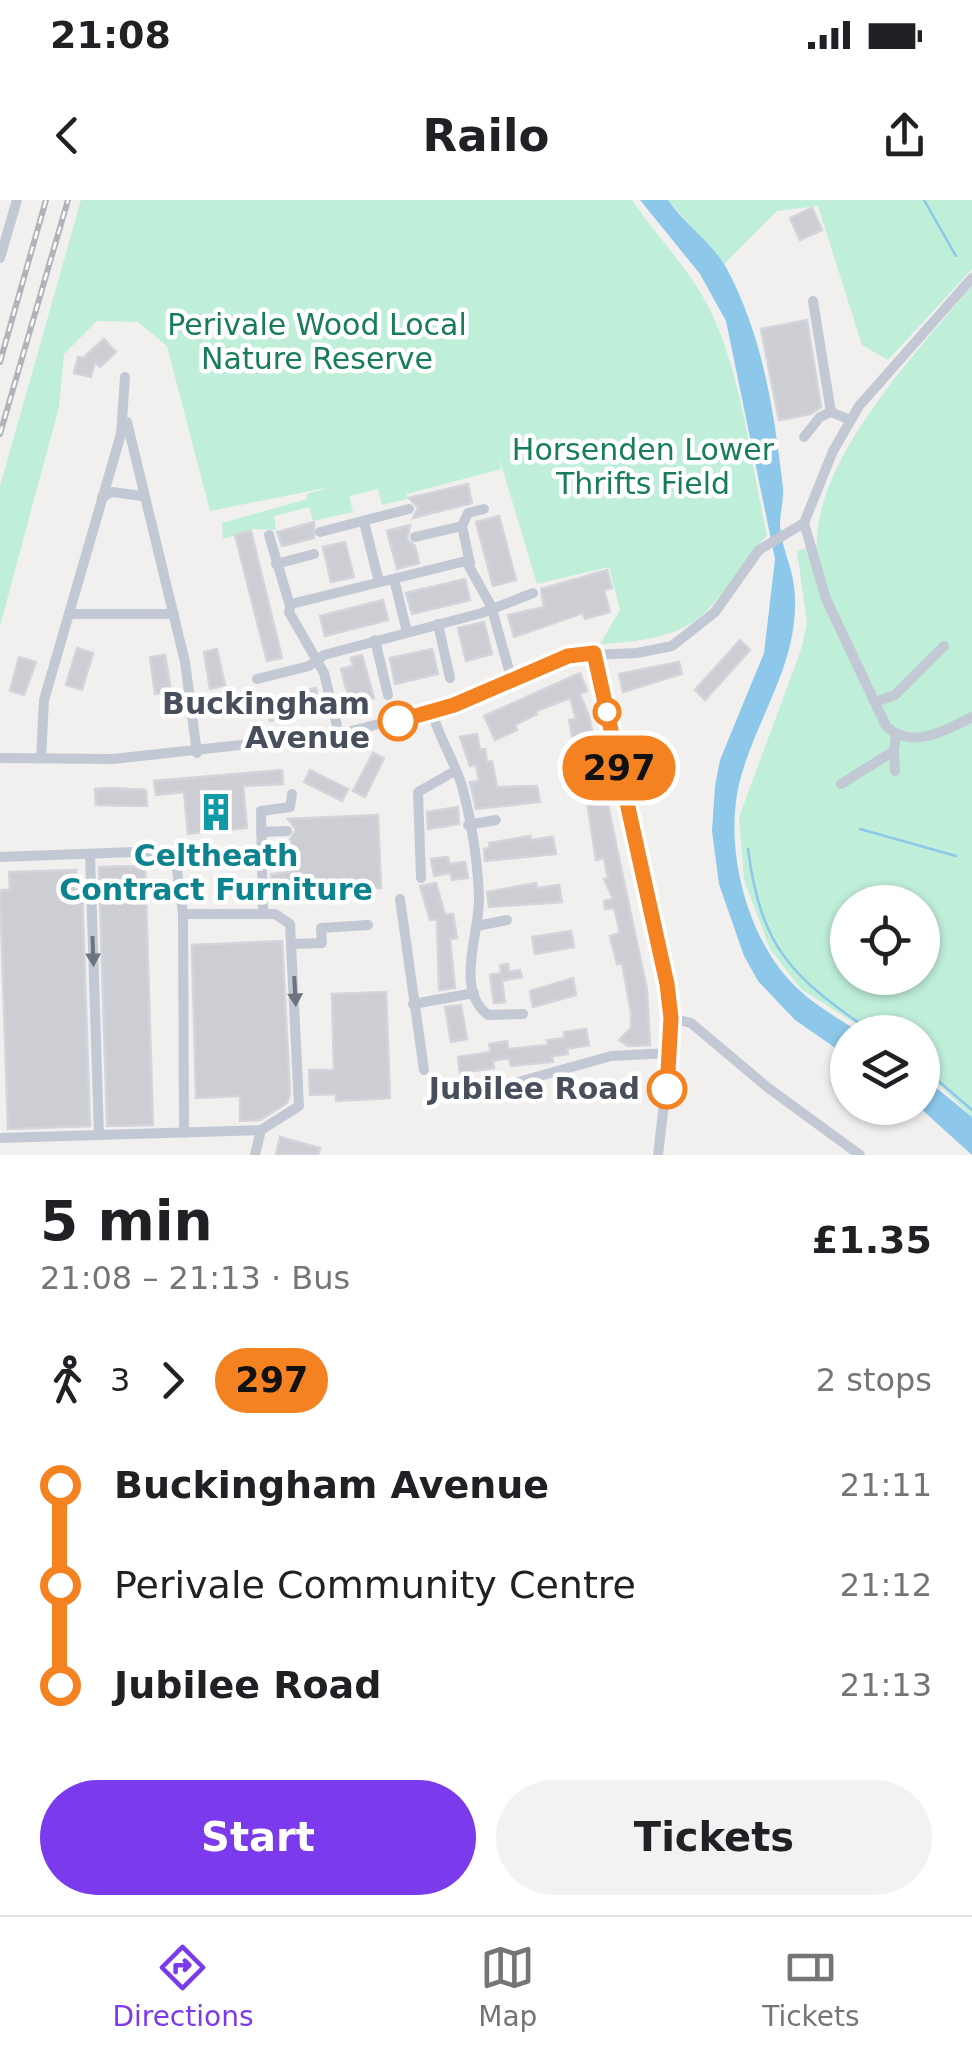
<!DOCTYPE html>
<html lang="en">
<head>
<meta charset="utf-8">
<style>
	body { margin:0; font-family:"DejaVu Sans",sans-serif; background:#f2f2f2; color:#202124; height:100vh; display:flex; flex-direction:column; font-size:38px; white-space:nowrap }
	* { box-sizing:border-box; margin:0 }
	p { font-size:32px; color:#757577 }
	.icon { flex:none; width:55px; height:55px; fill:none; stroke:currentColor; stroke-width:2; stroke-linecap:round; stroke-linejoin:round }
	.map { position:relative; height:955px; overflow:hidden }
	.drawer { display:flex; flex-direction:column; background:#fff; flex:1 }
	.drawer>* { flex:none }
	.badge { padding:0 20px; border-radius:32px; font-size:35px; line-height:65px }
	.buttons { position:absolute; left:830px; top:685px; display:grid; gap:20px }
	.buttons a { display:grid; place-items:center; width:110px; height:110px; border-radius:50%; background:#fff; box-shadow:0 2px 8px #0004; font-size:50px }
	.map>.badge { position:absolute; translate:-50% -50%; box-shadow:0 0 0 5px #fff }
	.legs { display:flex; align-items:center; gap:15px; height:110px; padding:0 40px; font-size:32px }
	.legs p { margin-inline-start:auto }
	.head { display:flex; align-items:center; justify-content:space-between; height:170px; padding:0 40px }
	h1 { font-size:55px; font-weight:700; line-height:75px }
	.action { display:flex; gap:20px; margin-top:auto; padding:20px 40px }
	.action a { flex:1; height:115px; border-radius:60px; background:#7c3aed; color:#fff; font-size:40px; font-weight:700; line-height:115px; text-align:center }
	.action a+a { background:#f2f2f2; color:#202124 }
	ul { padding:0 40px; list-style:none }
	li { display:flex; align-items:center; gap:35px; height:100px; font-size:38px }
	li i { display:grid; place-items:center; width:15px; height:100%; margin:0 12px; background:currentColor }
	li i::after { content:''; width:25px; height:25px; margin:-12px; border:8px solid; border-radius:50%; background:#fff }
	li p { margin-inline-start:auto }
	li:first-child i { background:linear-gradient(#0000 50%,currentColor 0) }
	li:last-child i { background:linear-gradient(currentColor 50%,#0000 0) }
	.status { display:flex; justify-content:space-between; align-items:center; height:70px; padding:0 50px; background:#fff; direction:ltr }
	.status svg { height:28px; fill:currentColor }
	header { display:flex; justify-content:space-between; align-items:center; height:130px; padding:0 40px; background:#fff; font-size:45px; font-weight:700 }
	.tabs { display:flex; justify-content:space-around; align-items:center; height:140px; border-top:2px solid #e0e0e0; background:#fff; font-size:28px; color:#757577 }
	.tabs a { display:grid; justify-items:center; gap:5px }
	.tabs .on { color:#7c3aed }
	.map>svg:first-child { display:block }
</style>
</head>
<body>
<div class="status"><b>21:08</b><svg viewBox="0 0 49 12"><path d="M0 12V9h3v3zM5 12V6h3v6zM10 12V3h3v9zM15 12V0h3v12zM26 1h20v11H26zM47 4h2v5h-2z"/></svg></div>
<header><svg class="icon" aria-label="back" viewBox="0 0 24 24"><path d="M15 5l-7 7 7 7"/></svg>Railo<svg class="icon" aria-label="share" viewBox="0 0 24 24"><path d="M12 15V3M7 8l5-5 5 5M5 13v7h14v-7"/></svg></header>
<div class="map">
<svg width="972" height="955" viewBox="0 0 972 955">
	<rect width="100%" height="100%" fill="#f2f0ef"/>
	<g fill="#bfeed9" fill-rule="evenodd">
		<path d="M81,0H632C657,37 689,68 709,108C743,177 750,260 767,335C704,412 709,438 600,444L620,410L609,367L537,384L499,257L501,269L407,294V299L382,305L378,289L349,296L353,312L313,321L309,307L274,316L276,330L253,329L223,339L222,323L307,299V294L330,287L210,311L167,146L138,122L97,121L64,154L59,207L0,426V286Z"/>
		<polygon points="668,0 972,0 972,69 888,160 862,145 818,6 777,11 724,64"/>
		<path d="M972,85V917L923,869L922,832H869L801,789L770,749L744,680L739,617L802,447L807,422L797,351L817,345C816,256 918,152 972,85ZM848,702H922V778H848Z"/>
	</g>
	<g fill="#8dc8ea">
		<path d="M640,0H668C685,25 712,42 727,69C763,137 774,211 783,288C784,301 780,312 780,325C783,357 796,370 795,405C795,465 760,514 743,570C721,636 743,732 792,783C811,803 836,817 859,832H848L847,856L795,820L758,781L744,756L719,684L712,631L715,586L720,560L764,453L775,359L726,121L700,74Z"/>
		<polygon points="923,877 972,917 972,955 920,908"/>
	</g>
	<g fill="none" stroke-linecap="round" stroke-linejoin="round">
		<g stroke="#8dc8ea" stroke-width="2.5">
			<polyline points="924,0 956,56"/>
			<polyline points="860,629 956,656"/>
			<path d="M748,649C761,749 792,777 872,832"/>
			<polyline points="922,867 972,910"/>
		</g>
	</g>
	<g fill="#ccced4" stroke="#d4d4db" stroke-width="2.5">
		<polygon points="812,8 822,30 800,40 790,18"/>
		<polygon points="807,120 821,207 811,214 779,220 761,129"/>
		<polygon points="104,139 116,152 100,167 95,162 91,177 74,173 78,157 83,158"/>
		<polygon points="468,284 472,303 413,318 418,308 409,298"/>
		<polygon points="499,316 516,380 493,386 476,322"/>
		<polygon points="314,322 314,338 282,346 277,332"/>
		<polygon points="410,325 407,340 415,346 419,363 397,369 387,331"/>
		<polygon points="251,331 282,458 267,461 235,335"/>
		<polygon points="345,342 354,377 331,382 323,347"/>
		<polygon points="607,370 612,388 604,390 610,412 585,419 583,413 514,437 508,415 544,407 541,389"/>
		<polygon points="465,379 470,400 412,414 406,393"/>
		<polygon points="383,400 388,420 325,436 320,416"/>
		<polygon points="484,422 492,454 466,461 458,428"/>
		<polygon points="740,440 750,450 705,500 695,490"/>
		<polygon points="77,448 93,453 82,490 66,485"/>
		<polygon points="217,449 225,485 210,489 204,452"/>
		<polygon points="432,449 438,474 395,484 390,458"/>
		<polygon points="165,455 171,491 155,494 150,457"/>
		<polygon points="362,455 374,498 350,504 341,469 353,466 351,458"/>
		<polygon points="19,457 36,462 24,495 10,491"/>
		<polygon points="679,462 682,474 623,492 619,474"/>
		<polygon points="580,473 587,491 580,494 589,516 647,790 650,845 628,846 619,840 631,828 631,812 622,763 617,764 610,736 620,733 614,708 605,709 604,701 613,699 604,679 608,678 604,658 596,660 586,595 581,586 575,587 573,576 580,575 569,520 576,519 570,498 536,511 537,514 515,525 517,530 495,540 484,516"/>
		<polygon points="316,488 321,510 270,521 264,500"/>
		<polygon points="477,534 480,550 485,549 487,562 492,561 497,587 537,586 540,602 476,609 470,582 479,581 476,565 470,566 460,537"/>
		<polygon points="373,553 384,558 365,597 353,591"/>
		<polygon points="282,570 283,584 243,586 247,628 188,634 184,592 156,595 154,581"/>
		<polygon points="310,570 348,589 342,601 304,582"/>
		<polygon points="112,588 146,590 147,606 96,605 95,589"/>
		<polygon points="458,607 459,624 428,629 427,612"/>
		<polygon points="378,615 381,688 301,692 301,699 273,700 271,674 291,672 290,658 296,651 290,639 296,630 288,619"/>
		<polygon points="530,636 531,640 553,637 556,654 485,661 484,649 490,648 489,643"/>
		<polygon points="448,657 449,664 465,662 468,678 452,680 450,673 434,676 431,659"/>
		<polygon points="145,666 153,925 107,926 99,667"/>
		<polygon points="76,670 77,688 82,688 90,926 8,929 0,690 10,690 9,672"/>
		<polygon points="436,683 445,715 453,714 457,738 450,739 455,788 439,790 437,719 430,720 420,686"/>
		<polygon points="536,683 537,688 559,685 562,702 489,707 487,692"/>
		<polygon points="571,731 574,747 535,754 532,737"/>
		<polygon points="282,741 290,894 287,903 260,920 240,921 240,896 196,898 192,745"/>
		<polygon points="508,764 509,772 520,770 522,777 502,781 505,802 494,803 490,775 501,773 500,765"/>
		<polygon points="573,778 576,795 533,807 530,791"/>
		<polygon points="386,792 390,898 336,901 336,894 310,895 309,870 334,870 332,794"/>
		<polygon points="461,805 467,839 451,842 445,807"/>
		<polygon points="586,829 589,845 567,849 568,854 552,856 553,862 511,866 509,858 493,861 494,868 460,873 458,857 491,852 489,844 507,841 508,849 548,845 547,840 565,838 564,832"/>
		<polygon points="280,937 320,948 318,955 276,955"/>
	</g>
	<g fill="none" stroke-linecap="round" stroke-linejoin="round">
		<g stroke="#c3c9d4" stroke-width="10">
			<polyline points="0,58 17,0"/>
			<polyline points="813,101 831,212"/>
			<polyline points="127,222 185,462 197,553"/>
			<polyline points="804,237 820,217 831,212 850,220"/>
			<polyline points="102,297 112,292 142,296"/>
			<polyline points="364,322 379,382"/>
			<path d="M804,323L826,399L886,526C911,550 945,531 972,517"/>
			<polyline points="320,332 409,309"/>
			<polyline points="269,335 290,406"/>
			<polyline points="415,337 462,326"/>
			<polyline points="470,363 462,326 468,313 484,309"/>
			<polyline points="276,364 314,354"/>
			<polyline points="394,379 407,432"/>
			<polyline points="69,414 174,414"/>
			<polyline points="438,424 450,478"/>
			<polyline points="375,440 388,495"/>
			<polyline points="594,453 667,784 670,853 658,955"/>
			<polyline points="257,479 309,466 324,455 482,413 533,393"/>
			<polyline points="875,502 895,495 944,446"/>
			<path d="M432,512C439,537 453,559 461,583C471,617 478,662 479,698C480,733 454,789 488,815L523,814"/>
			<polyline points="339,534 324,473 289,412 291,404 466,361 491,406 511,477"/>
			<polyline points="894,551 895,571"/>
			<polyline points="0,558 113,559 339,534 454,505 568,456 637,453 672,446 715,412 759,350 804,323 833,251 859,206 972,78"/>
			<polyline points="41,558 44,500 121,234 125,177"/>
			<polyline points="841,584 894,551 896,535"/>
			<polyline points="468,625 496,620"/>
			<polyline points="261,632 287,631"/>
			<polyline points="261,651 287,650"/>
			<polyline points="90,654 99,935"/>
			<polyline points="0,657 161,651 177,669 183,714 184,933"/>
			<polyline points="421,678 418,592 455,571"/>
			<polyline points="400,699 424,870"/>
			<polyline points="263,714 261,611 290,607 292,594"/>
			<polyline points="477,726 507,720"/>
			<polyline points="293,744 322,743 321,728 368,725"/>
			<polyline points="413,804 474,793"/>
			<polyline points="671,818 691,823 767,887 860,955"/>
			<polyline points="518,882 611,856 670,853"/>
			<polyline points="0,938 261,930 299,906 290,724 275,714 183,714"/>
			<polyline points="255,955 261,930"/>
		</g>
		<g stroke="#b2b3ba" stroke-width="6">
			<g id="rail">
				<polyline points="0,162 46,0"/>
				<polyline points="0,234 68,0"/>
			</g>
		</g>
		<use href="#rail" stroke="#fff" stroke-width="2.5" stroke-dasharray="8" stroke-linecap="butt"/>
	</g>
	<defs><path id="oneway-solid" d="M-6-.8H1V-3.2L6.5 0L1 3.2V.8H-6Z" transform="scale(2.5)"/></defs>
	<g fill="#6d7480">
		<use href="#oneway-solid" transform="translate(93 751) rotate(88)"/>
		<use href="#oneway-solid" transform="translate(295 791) rotate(87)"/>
	</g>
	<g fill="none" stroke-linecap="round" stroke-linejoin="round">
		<g stroke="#fff" stroke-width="22">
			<polyline id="line-1" points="398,521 454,505 568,456 594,453 667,784 671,818 667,889"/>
		</g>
		<use href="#line-1" stroke="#f58220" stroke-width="15"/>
	</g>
	<defs>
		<g id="building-bare" transform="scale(3)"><path d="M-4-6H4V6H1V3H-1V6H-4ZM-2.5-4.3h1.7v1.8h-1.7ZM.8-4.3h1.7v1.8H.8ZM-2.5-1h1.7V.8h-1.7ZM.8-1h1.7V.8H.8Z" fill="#0f9aa8" stroke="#fff" stroke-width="2.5" paint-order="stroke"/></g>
	</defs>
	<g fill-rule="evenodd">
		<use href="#building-bare" x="216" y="612"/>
	</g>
	<g fill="#fff" stroke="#f58220" stroke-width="5">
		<circle cx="607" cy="512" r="12"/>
		<circle cx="398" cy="521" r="18"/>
		<circle cx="667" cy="889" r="18"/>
	</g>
	<g text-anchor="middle" stroke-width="9" stroke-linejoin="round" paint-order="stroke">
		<g font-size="30" fill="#197d5b" stroke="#fff">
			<text x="317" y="135">Perivale Wood Local<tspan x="317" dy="34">Nature Reserve</tspan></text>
			<text x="643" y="260">Horsenden Lower<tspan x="643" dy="34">Thrifts Field</tspan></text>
		</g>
		<g font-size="30" font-weight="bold" fill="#484f5c" stroke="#fff" text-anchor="end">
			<text x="370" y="514">Buckingham<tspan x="370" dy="34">Avenue</tspan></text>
			<text x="640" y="899">Jubilee Road</text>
		</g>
		<g font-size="30" font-weight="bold" fill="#0d838f" stroke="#fff">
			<text x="216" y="666">Celtheath<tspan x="216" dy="34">Contract Furniture</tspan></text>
		</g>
	</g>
</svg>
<div class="buttons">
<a><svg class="icon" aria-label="locate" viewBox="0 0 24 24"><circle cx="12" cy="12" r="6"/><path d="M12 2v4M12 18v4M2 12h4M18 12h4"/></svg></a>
<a><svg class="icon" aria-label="layers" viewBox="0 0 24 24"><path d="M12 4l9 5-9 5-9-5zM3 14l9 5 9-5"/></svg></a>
</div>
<b class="badge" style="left:619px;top:568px;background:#f58220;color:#111">297</b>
</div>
<section class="drawer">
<div class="head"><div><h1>5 min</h1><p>21:08 – 21:13 · Bus</p></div><b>£1.35</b></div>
<div class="legs"><svg class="icon" aria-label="walk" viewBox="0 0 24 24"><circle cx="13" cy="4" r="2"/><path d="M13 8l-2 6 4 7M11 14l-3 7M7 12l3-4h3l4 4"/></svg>3<svg class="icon" aria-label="forward" viewBox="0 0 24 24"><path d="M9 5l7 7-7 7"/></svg><b class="badge" style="background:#f58220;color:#111">297</b><p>2 stops</p></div>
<ul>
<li><i style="color:#f58220"></i><b>Buckingham Avenue</b><p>21:11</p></li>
<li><i style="color:#f58220"></i><span>Perivale Community Centre</span><p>21:12</p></li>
<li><i style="color:#f58220"></i><b>Jubilee Road</b><p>21:13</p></li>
</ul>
<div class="action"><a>Start</a><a>Tickets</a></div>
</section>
<nav class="tabs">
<a class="on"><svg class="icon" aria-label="directions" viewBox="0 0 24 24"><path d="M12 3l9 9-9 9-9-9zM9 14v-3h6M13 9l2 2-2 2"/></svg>Directions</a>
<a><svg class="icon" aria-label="map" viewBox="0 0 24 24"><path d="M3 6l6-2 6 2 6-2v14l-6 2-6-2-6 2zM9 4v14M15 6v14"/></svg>Map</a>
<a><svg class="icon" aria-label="tickets" viewBox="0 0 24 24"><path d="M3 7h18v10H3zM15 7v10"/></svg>Tickets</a>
</nav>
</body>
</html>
